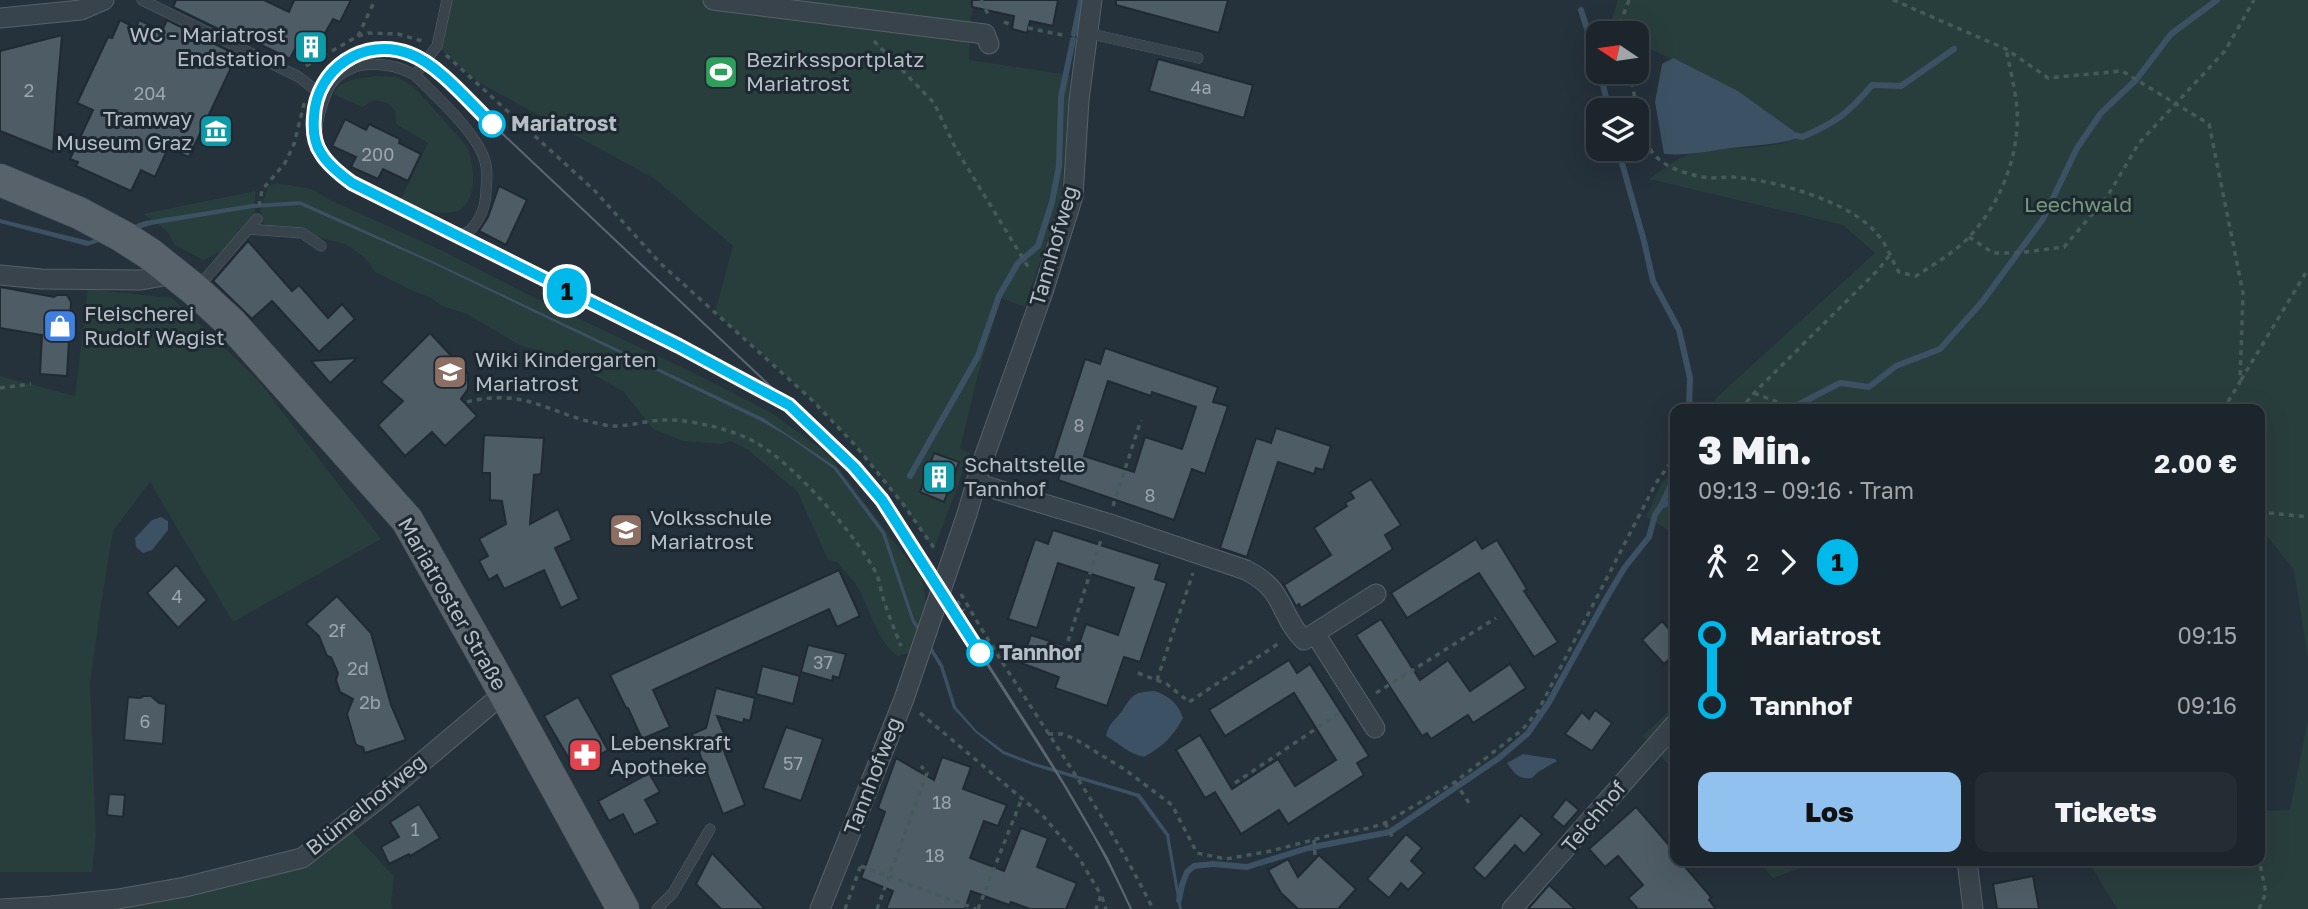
<!DOCTYPE html>
<html lang="de">
<head>
<meta charset="utf-8">
<style>
	body { margin:0; font-family:"Golos Text",sans-serif; background:#252d34; color:#f1f3f6; height:100vh; display:flex; flex-direction:column; font-size:26px; white-space:nowrap }
	* { box-sizing:border-box; margin:0 }
	p { font-size:23px; color:#a0a5a9 }
	.icon { flex:none; width:38px; height:38px; fill:none; stroke:currentColor; stroke-width:2; stroke-linecap:round; stroke-linejoin:round }
	.map { position:relative; flex:1; overflow:hidden }
	.sheet { position:absolute; left:1670px; top:404px; width:595px; height:462px; display:flex; flex-direction:column; background:#1c252c; border-radius:14px; box-shadow:0 7px 28px #0002,0 0 0 2px #3a4248 }
	.sheet>* { flex:none }
	.badge { padding:0 14px; border-radius:23px; font-size:24px; line-height:46px }
	.needle { width:46px; rotate:283deg }
	.tools { position:absolute; left:1586px; top:21px; display:grid; gap:14px }
	.tools a { display:grid; place-items:center; width:63px; height:63px; border-radius:14px; background:#1c252c; box-shadow:0 7px 28px #0002,0 0 0 2px #3a4248; font-size:35px }
	.map>.badge { position:absolute; translate:-50% -50%; box-shadow:0 0 0 4px #fff }
	.legs { display:flex; align-items:center; gap:10px; height:77px; padding:0 28px; font-size:23px }
	.legs p { margin-inline-start:auto }
	.head { display:flex; align-items:center; justify-content:space-between; height:119px; padding:0 28px }
	h1 { font-size:38px; font-weight:800; line-height:52px }
	.button { display:flex; gap:14px; margin-top:auto; padding:14px 28px }
	.button a { flex:1; height:80px; border-radius:14px; background:#91c1ef; color:#111; font-size:28px; font-weight:800; line-height:80px; text-align:center }
	.button a+a { background:#252d34; color:#f1f3f6 }
	ul { padding:0 28px; list-style:none }
	li { display:flex; align-items:center; gap:24px; height:70px; font-size:26px }
	li i { display:grid; place-items:center; width:10px; height:100%; margin:0 9px; background:currentColor }
	li i::after { content:''; width:18px; height:18px; margin:-9px; border:5px solid; border-radius:50%; background:#1c252c }
	li p { margin-inline-start:auto }
	li:first-child i { background:linear-gradient(#0000 50%,currentColor 0) }
	li:last-child i { background:linear-gradient(currentColor 50%,#0000 0) }
	.map>svg:first-child { display:block }
</style>
</head>
<body>
<div class="map">
<svg width="2308" height="909" viewBox="0 0 2308 909">
	<rect width="100%" height="100%" fill="#25313b"/>
	<g fill="#283e3d">
		<path d="M452,0H975L971,17L969,60L1070,75L1062,195L1025,307L1001,298L978,374L960,449L970,453L934,549C910,513 884,479 856,446C813,397 763,355 715,312L733,246L655,179L478,82L437,46Z"/>
		<path d="M1618,0H2308V659L2294,570L2259,526V410L1716,409L1715,399L1875,253L1843,225L1649,179C1661,171 1674,160 1687,155C1724,144 1766,153 1801,137L1738,91L1636,42V33H1618L1609,29Z"/>
		<path d="M377,76L397,77L413,86L465,144C476,161 479,207 454,212C435,216 417,207 401,199L428,143L396,124L395,110L387,103L374,100L362,107L333,94C340,79 362,78 377,76Z"/>
		<path d="M277,183L312,189L330,200L443,251L533,297L692,372L770,412L829,455L922,579L927,609L910,653L898,656C877,642 870,609 858,588C852,579 844,570 837,562L828,560L797,491L748,450L731,441L722,444L683,441L653,429L624,392L563,357L521,346L467,314L442,306L429,297L415,292L375,272L364,257L345,244L266,225L261,221V210L268,186Z"/>
		<polygon points="255,191 255,213 231,247 203,260 175,245 167,231 143,214"/>
		<polygon points="88,289 172,298 257,379 381,539 233,622 150,482 113,531 100,611 90,683 96,835 92,872 0,872 0,376 75,396"/>
		<polygon points="1675,472 1675,534 1646,517 1662,482"/>
		<polygon points="1675,705 1675,772 1643,736"/>
		<polygon points="2308,719 2308,909 2117,909 2088,861 2259,861 2259,811 2290,810"/>
		<polygon points="344,823 394,876 391,903 393,909 107,909 291,862"/>
		<polygon points="1757,861 1820,861 1773,878"/>
	</g>
	<g fill="#3c5163">
		<path d="M1673,58L1738,91L1802,137C1778,145 1756,145 1731,148C1708,151 1687,156 1664,154L1655,102L1662,64Z"/>
		<polygon points="300,201 432,261 763,418 836,467 885,532 914,619 943,665 956,707 977,731 1004,751 1035,763 1140,794 1169,834 1182,909 1179,909 1166,836 1137,797 1034,766 1003,754 976,733 953,708 940,667 912,622 882,534 834,469 787,436 761,421 432,263 300,205 253,208 151,225 87,246 0,223 0,219 89,241 145,221 252,204"/>
		<polygon points="161,517 168,521 168,530 152,550 143,553 136,547 135,538 152,520"/>
		<path d="M1155,691C1170,697 1178,703 1183,718C1173,737 1162,747 1144,757C1129,754 1120,744 1106,736C1110,721 1114,722 1122,711C1133,694 1134,692 1155,691Z"/>
		<path d="M1523,754L1555,759L1557,761L1538,772L1532,778C1519,780 1514,773 1507,763Z"/>
	</g>
	<g fill="none" stroke-linecap="round" stroke-linejoin="round">
		<g stroke="#3c5163" stroke-width="6">
			<polyline points="1581,10 1598,63"/>
			<polyline points="1074,34 1081,0"/>
			<polyline points="1600,72 1609,110"/>
			<path d="M1794,135L1802,137C1835,123 1849,113 1872,85L1901,86L1954,49"/>
			<polyline points="1618,149 1644,241 1653,281 1679,330 1690,378 1689,410"/>
			<polyline points="1788,410 1840,383 1869,387 1896,366 1940,349 1982,302 2043,219 2077,148 2101,113 2136,80 2171,34 2217,0"/>
			<polyline points="910,476 978,356 999,296 1018,263 1038,246 1052,202 1059,166 1061,97 1073,40"/>
			<polyline points="1661,506 1675,476"/>
			<polyline points="1179,900 1182,885 1187,872 1194,866 1213,864 1247,867 1308,848 1390,832 1499,758 1528,733 1548,704 1607,597 1625,567 1649,537 1655,515 1661,506 1675,500"/>
		</g>
	</g>
	<g fill="#4e5c66" stroke="#202a32" stroke-width="2" fill-rule="evenodd">
		<polygon points="176,0 264,0 289,12 294,0 351,0 340,22 333,19 312,56 296,47 290,59 245,37 243,41 173,7"/>
		<polygon points="972,0 1058,0 1053,26 1030,21 1027,33 1012,29 1014,16 972,7"/>
		<polygon points="1116,0 1228,0 1219,33 1116,5"/>
		<polygon points="120,20 136,28 139,20 162,31 167,20 237,55 189,157 168,148 155,177 141,170 131,191 76,166 78,162 70,159 93,110 77,103 108,37 112,38"/>
		<polygon points="62,35 57,93 53,152 0,131 0,51"/>
		<polygon points="1158,59 1253,85 1244,118 1149,91"/>
		<polygon points="345,119 366,130 369,124 400,139 399,143 421,154 408,181 383,169 378,179 351,167 356,157 332,146"/>
		<polygon points="499,186 527,200 506,245 479,231 488,217"/>
		<polygon points="248,241 292,291 299,285 328,318 342,304 355,319 319,352 272,301 252,319 213,281"/>
		<polygon points="0,287 54,297 57,295 67,295 71,302 67,376 40,374 42,335 0,328"/>
		<polygon points="430,333 468,374 468,389 461,399 477,416 445,446 432,432 405,456 378,425 403,401 381,382"/>
		<path d="M1105,348L1218,387L1213,402L1228,406L1205,474L1192,469L1174,520L1058,480L1063,465L1052,461L1085,359L1100,364ZM1108,381L1151,396L1152,392L1196,407L1182,449L1145,437L1134,472L1084,456Z"/>
		<polygon points="357,358 330,383 311,361"/>
		<polygon points="1276,428 1331,446 1323,470 1316,468 1314,474 1278,462 1247,557 1220,548 1256,438 1271,443"/>
		<polygon points="484,435 544,438 541,474 534,475 530,524 558,509 572,540 555,548 579,599 561,608 544,570 504,589 497,575 489,580 479,561 488,556 479,539 506,524 502,501 490,500 490,473 482,473"/>
		<polygon points="934,453 959,462 944,502 920,492"/>
		<polygon points="1371,479 1401,525 1385,535 1393,549 1301,608 1299,604 1296,606 1284,585 1331,555 1314,528 1347,506 1345,503 1354,498 1350,492"/>
		<polygon points="1053,530 1160,564 1155,579 1167,583 1140,662 1124,657 1107,706 1055,688 1059,677 1021,663 1031,635 1077,650 1086,624 1118,635 1134,588 1058,563 1037,628 1008,619 1035,539 1048,544"/>
		<polygon points="1476,539 1482,549 1497,540 1527,589 1524,591 1558,642 1534,657 1479,573 1407,618 1391,593"/>
		<polygon points="176,565 207,600 178,628 147,593"/>
		<polygon points="839,570 860,616 837,627 829,609 653,690 670,727 642,739 628,708 626,708 610,675"/>
		<polygon points="337,596 371,633 391,705 406,740 365,753 363,747 356,745 347,714 353,699 340,692 336,680 338,673 331,657 327,656 319,636 306,624"/>
		<polygon points="1381,619 1420,680 1448,660 1470,691 1510,664 1526,688 1473,723 1468,715 1431,739 1427,733 1422,736 1356,635"/>
		<polygon points="1662,621 1675,636 1675,654 1664,664 1642,640"/>
		<polygon points="808,645 846,654 839,678 833,676 832,681 801,672"/>
		<polygon points="1289,660 1297,673 1310,664 1369,756 1357,763 1364,775 1288,824 1279,810 1241,834 1215,792 1205,798 1176,750 1200,735 1232,789 1278,759 1295,786 1336,760 1294,693 1225,736 1209,710"/>
		<polygon points="762,666 800,676 793,704 756,694"/>
		<polygon points="716,688 755,698 750,721 744,719 743,723 717,716 727,741 721,743 745,805 723,814 692,734 706,728"/>
		<polygon points="144,696 151,696 159,703 166,704 163,744 124,740 128,697 140,698"/>
		<polygon points="578,697 608,750 575,769 544,716"/>
		<polygon points="1595,710 1612,723 1592,751 1565,734 1582,712 1589,719"/>
		<polygon points="786,727 823,739 801,801 763,788"/>
		<polygon points="942,757 971,767 963,789 1007,805 998,826 984,821 970,858 1004,871 1021,828 1048,838 1037,867 1077,883 1066,909 1030,909 1011,902 1009,905 971,891 965,909 886,909 893,891 861,878 885,812 878,808 896,758 934,780"/>
		<polygon points="649,773 660,792 645,800 658,823 634,835 623,814 609,821 598,801"/>
		<polygon points="109,794 125,795 123,817 107,815"/>
		<polygon points="1566,799 1579,810 1564,827 1552,817"/>
		<polygon points="419,804 440,838 410,856 409,854 389,864 381,847 399,837 390,822"/>
		<polygon points="1636,807 1675,852 1675,861 1680,861 1711,897 1709,900 1716,909 1638,909 1628,898 1643,885 1618,856 1605,867 1589,849"/>
		<polygon points="1521,815 1542,834 1524,854 1515,845 1485,879 1473,868"/>
		<polygon points="1406,834 1422,848 1411,861 1424,873 1408,890 1401,883 1389,898 1367,879"/>
		<polygon points="712,853 734,876 765,909 721,909 696,884"/>
		<polygon points="1319,855 1356,889 1338,909 1298,909 1281,893 1268,870 1288,859 1298,877"/>
		<polygon points="2033,876 2039,909 1997,909 1993,884"/>
		<polygon points="1549,885 1575,909 1528,909"/>
	</g>
	<g fill="none" stroke-linecap="round" stroke-linejoin="round">
		<g stroke="#576169" stroke-width="11">
			<g id="lane">
				<polyline points="142,0 299,77 324,97"/>
				<polyline points="1087,33 1198,58"/>
				<path d="M415,75C436,96 474,130 484,158C488,168 487,179 486,190C486,206 480,222 467,233L459,234L448,231C416,216 338,186 321,154C315,142 316,125 320,112C323,101 327,87 335,79C356,58 391,62 415,75L437,46L447,0"/>
				<polyline points="248,229 302,233 321,246"/>
				<polyline points="198,287 257,219"/>
				<polyline points="657,909 673,893 710,829"/>
			</g>
		</g>
		<g stroke="#576169" stroke-width="21">
			<g id="street">
				<polyline points="713,0 985,34 989,44"/>
				<polyline points="0,18 81,10 104,0"/>
				<polyline points="0,275 41,279 141,280 175,274"/>
				<path d="M975,483L1107,523L1246,570C1287,591 1278,614 1304,640L1376,594"/>
				<polyline points="1316,635 1375,728"/>
				<polyline points="1969,861 1968,869 1973,909"/>
				<polyline points="2,909 51,906 118,899 185,887 302,858 376,801 504,693"/>
				<polyline points="820,909 904,699 967,514 981,466 1043,292 1073,196 1079,100 1092,0"/>
				<polyline points="1512,909 1675,724"/>
			</g>
		</g>
		<g stroke="#424c54" stroke-width="33">
			<polyline id="primary" points="0,180 79,213 122,236 150,254 195,290 231,323 407,520 493,672 623,909"/>
		</g>
		<g stroke="#475a5a" stroke-width="3.5" stroke-dasharray="5 5" stroke-linecap="butt">
			<polyline points="981,0 988,14"/>
			<polyline points="1893,0 2006,49 2048,78 2122,71 2209,124 2243,293 2240,382 2223,410"/>
			<polyline points="1004,22 1012,25"/>
			<polyline points="1028,28 1067,36"/>
			<polyline points="1619,33 1618,29 1629,0"/>
			<polyline points="358,36 375,0"/>
			<polyline points="874,41 934,103 956,149 1030,270"/>
			<polyline points="446,55 595,191 660,263 811,399 855,445 903,504 934,548"/>
			<polyline points="306,66 358,36 368,33 398,34 422,41"/>
			<path d="M1630,72C1637,100 1636,142 1661,161C1672,170 1697,177 1711,178C1722,178 1733,176 1743,178C1783,183 1853,203 1878,235C1887,245 1892,261 1899,272L1916,276C1934,264 1954,253 1969,237C2001,203 2020,155 2017,108C2015,89 2010,68 2006,49"/>
			<polyline points="259,206 262,190 285,163 294,144 305,100"/>
			<polyline points="1969,237 1993,253 2018,253 2064,247 2107,197 2139,143 2225,51 2254,0"/>
			<polyline points="2241,380 2308,269"/>
			<polyline points="0,388 31,384"/>
			<polyline points="1754,393 1798,410"/>
			<path d="M467,402C527,387 549,415 605,425C626,429 647,419 669,420C682,420 698,423 711,426C727,430 746,436 760,445C795,466 859,538 877,575C880,583 881,593 884,601C889,616 895,631 901,646"/>
			<polyline points="1740,410 1754,393 1879,269 1889,256"/>
			<polyline points="1113,506 1141,420"/>
			<polyline points="2259,512 2308,517"/>
			<path d="M961,594C1022,701 1098,798 1153,909"/>
			<polyline points="957,601 964,611"/>
			<polyline points="1068,641 1101,540"/>
			<polyline points="1138,673 1167,684 1189,702 1281,642"/>
			<polyline points="1157,680 1193,573"/>
			<polyline points="1376,693 1496,618"/>
			<polyline points="920,713 1044,817 1079,858 1101,895 1096,909"/>
			<polyline points="1048,734 1062,734 1075,739 1124,769 1172,805 1197,853 1226,859 1271,851 1335,834 1370,828 1385,823 1455,782 1522,730 1538,711 1656,483 1669,465 1675,460"/>
			<polyline points="1455,782 1469,803"/>
			<polyline points="1235,783 1341,712"/>
			<polyline points="1385,823 1394,840"/>
			<polyline points="1314,840 1315,855"/>
			<polyline points="861,866 976,909"/>
			<polyline points="1102,897 1106,909"/>
			<polyline points="845,909 861,865"/>
			<polyline points="877,909 927,773 921,766"/>
			<polyline points="978,909 1022,798"/>
			<polyline points="2259,909 2266,893 2259,859"/>
		</g>
		<use href="#lane" stroke="#39434b" stroke-width="10"/>
		<use href="#street" stroke="#39434b" stroke-width="19"/>
		<use href="#primary" stroke="#57626b" stroke-width="32"/>
		<path stroke="#5b6772" stroke-width="2" d="M373,49C400,48 418,56 438,73L855,466C904,527 944,595 986,661C1038,742 1091,821 1131,909L1107,858L1063,783L882,500C847,457 809,415 760,388L369,192C352,183 333,171 322,155C303,129 315,85 338,65C348,57 361,53 373,49Z"/>
	</g>
	<g fill="none" stroke-linecap="round" stroke-linejoin="round">
		<g stroke="#fff" stroke-width="16">
			<path id="line-1" d="M492,124C469,102 439,65 410,54C364,36 316,69 314,117C313,129 314,143 321,153C328,165 341,175 352,183L679,346L789,405L854,467L882,500L980,653"/>
		</g>
		<use href="#line-1" stroke="#00b8ea" stroke-width="10"/>
	</g>
	<defs>
		<g id="building-square" transform="scale(1.75)"><rect x="-9" y="-9" width="18" height="18" rx="4" fill="#0f9aa8" stroke="#1e2830"/><path d="M-4-6H4V6H1V3H-1V6H-4ZM-2.5-4.3h1.7v1.8h-1.7ZM.8-4.3h1.7v1.8H.8ZM-2.5-1h1.7V.8h-1.7ZM.8-1h1.7V.8H.8Z" fill="#fff"/></g>
		<g id="stadium-square" transform="scale(1.75)"><rect x="-9" y="-9" width="18" height="18" rx="4" fill="#2e9e5b" stroke="#1e2830"/><path d="M0-5a6.5 5 0 1 0 0 10a6.5 5 0 1 0 0-10ZM-3.5-1.8h7v3.6h-7Z" fill="#fff"/></g>
		<g id="museum-square" transform="scale(1.75)"><rect x="-9" y="-9" width="18" height="18" rx="4" fill="#0f9aa8" stroke="#1e2830"/><path d="M0-6L6-3V-2H-6V-3ZM-5-1h2V3h-2ZM-1-1h2V3h-2ZM3-1h2V3H3ZM-6 4H6V6H-6Z" fill="#fff"/></g>
		<g id="shop-square" transform="scale(1.75)"><rect x="-9" y="-9" width="18" height="18" rx="4" fill="#3f7fe0" stroke="#1e2830"/><path d="M-5-2.5h2.3a2.7 3.5 0 0 1 5.4 0H5L5.5 6h-11ZM-1.5-2.5h3a1.5 2.3 0 0 0-3 0Z" fill="#fff"/></g>
		<g id="school-square" transform="scale(1.75)"><rect x="-9" y="-9" width="18" height="18" rx="4" fill="#8d6e63" stroke="#1e2830"/><path d="M0-5L7-2L0 1L-7-2ZM-4 1L0 2.5L4 1V4Q0 6-4 4Z" fill="#fff"/></g>
		<g id="pharmacy-square" transform="scale(1.75)"><rect x="-9" y="-9" width="18" height="18" rx="4" fill="#e0444e" stroke="#1e2830"/><path d="M-2-6h4v4h4v4h-4v4h-4v-4h-4v-4h4Z" fill="#fff"/></g>
	</defs>
	<g fill-rule="evenodd">
		<use href="#building-square" x="311" y="47"/>
		<use href="#stadium-square" x="721" y="72"/>
		<use href="#museum-square" x="216" y="131"/>
		<use href="#shop-square" x="60" y="326"/>
		<use href="#school-square" x="450" y="372"/>
		<use href="#building-square" x="939" y="477"/>
		<use href="#school-square" x="626" y="530"/>
		<use href="#pharmacy-square" x="585" y="755"/>
	</g>
	<g fill="#fff" stroke="#00b8ea" stroke-width="3.5">
		<circle cx="492" cy="124" r="12"/>
		<circle cx="980" cy="653" r="12"/>
	</g>
	<g text-anchor="middle" stroke-width="6" stroke-linejoin="round" paint-order="stroke">
		<g font-size="18" fill="#9ba6af">
			<text x="1201" y="94">4a</text>
			<text x="29" y="97">2</text>
			<text x="150" y="100">204</text>
			<text x="378" y="161">200</text>
			<text x="1079" y="432">8</text>
			<text x="1150" y="502">8</text>
			<text x="177" y="603">4</text>
			<text x="337" y="637">2f</text>
			<text x="823" y="669">37</text>
			<text x="358" y="675">2d</text>
			<text x="370" y="709">2b</text>
			<text x="145" y="728">6</text>
			<text x="793" y="770">57</text>
			<text x="942" y="809">18</text>
			<text x="415" y="836">1</text>
			<text x="935" y="862">18</text>
		</g>
		<g font-size="21" fill="#b5bec7" stroke="#1e2830" text-anchor="start">
			<text x="286" y="42" text-anchor="end">WC - Mariatrost<tspan x="286" dy="24">Endstation</tspan></text>
			<text x="746" y="67">Bezirkssportplatz<tspan x="746" dy="24">Mariatrost</tspan></text>
			<text x="192" y="126" text-anchor="end">Tramway<tspan x="192" dy="24">Museum Graz</tspan></text>
			<text x="84" y="321">Fleischerei<tspan x="84" dy="24">Rudolf Wagist</tspan></text>
			<text x="475" y="367">Wiki Kindergarten<tspan x="475" dy="24">Mariatrost</tspan></text>
			<text x="964" y="472">Schaltstelle<tspan x="964" dy="24">Tannhof</tspan></text>
			<text x="650" y="525">Volksschule<tspan x="650" dy="24">Mariatrost</tspan></text>
			<text x="610" y="750">Lebenskraft<tspan x="610" dy="24">Apotheke</tspan></text>
		</g>
		<g font-size="21" font-weight="bold" fill="#b5bec7" stroke="#1e2830" text-anchor="start">
			<text x="511" y="131">Mariatrost</text>
			<text x="999" y="660">Tannhof</text>
		</g>
		<g font-size="21" fill="#759a79" stroke="#1e2830">
			<text x="2078" y="212">Leechwald</text>
		</g>
		<g font-size="21" fill="#b5bec7" stroke="#1e2830">
			<text transform="translate(1054 246) rotate(-74)" y="7">Tannhofweg</text>
			<text transform="translate(452 604) rotate(60)" y="7">Mariatroster Straße</text>
			<text transform="translate(873 776) rotate(-69)" y="7">Tannhofweg</text>
			<text transform="translate(366 805) rotate(-39)" y="7">Blümelhofweg</text>
			<text transform="translate(1594 817) rotate(-50)" y="7">Teichhof</text>
		</g>
	</g>
</svg>
<div class="tools">
<a><svg class="needle" viewBox="-14 -14 28 28"><path d="M0-13l5 13h-10z" fill="#e53935"/><path d="M0 13l5-13h-10z" fill="#a0a5a9"/></svg></a>
<a><svg class="icon" aria-label="layers" viewBox="0 0 24 24"><path d="M12 4l9 5-9 5-9-5zM3 14l9 5 9-5"/></svg></a>
</div>
<b class="badge" style="left:567px;top:291px;background:#00b8ea;color:#111">1</b>
<section class="sheet">
<div class="head"><div><h1>3 Min.</h1><p>09:13 – 09:16 · Tram</p></div><b>2.00 €</b></div>
<div class="legs"><svg class="icon" aria-label="walk" viewBox="0 0 24 24"><circle cx="13" cy="4" r="2"/><path d="M13 8l-2 6 4 7M11 14l-3 7M7 12l3-4h3l4 4"/></svg>2<svg class="icon" aria-label="forward" viewBox="0 0 24 24"><path d="M9 5l7 7-7 7"/></svg><b class="badge" style="background:#00b8ea;color:#111">1</b></div>
<ul>
<li><i style="color:#00b8ea"></i><b>Mariatrost</b><p>09:15</p></li>
<li><i style="color:#00b8ea"></i><b>Tannhof</b><p>09:16</p></li>
</ul>
<div class="button"><a>Los</a><a>Tickets</a></div>
</section>
</div>
</body>
</html>
